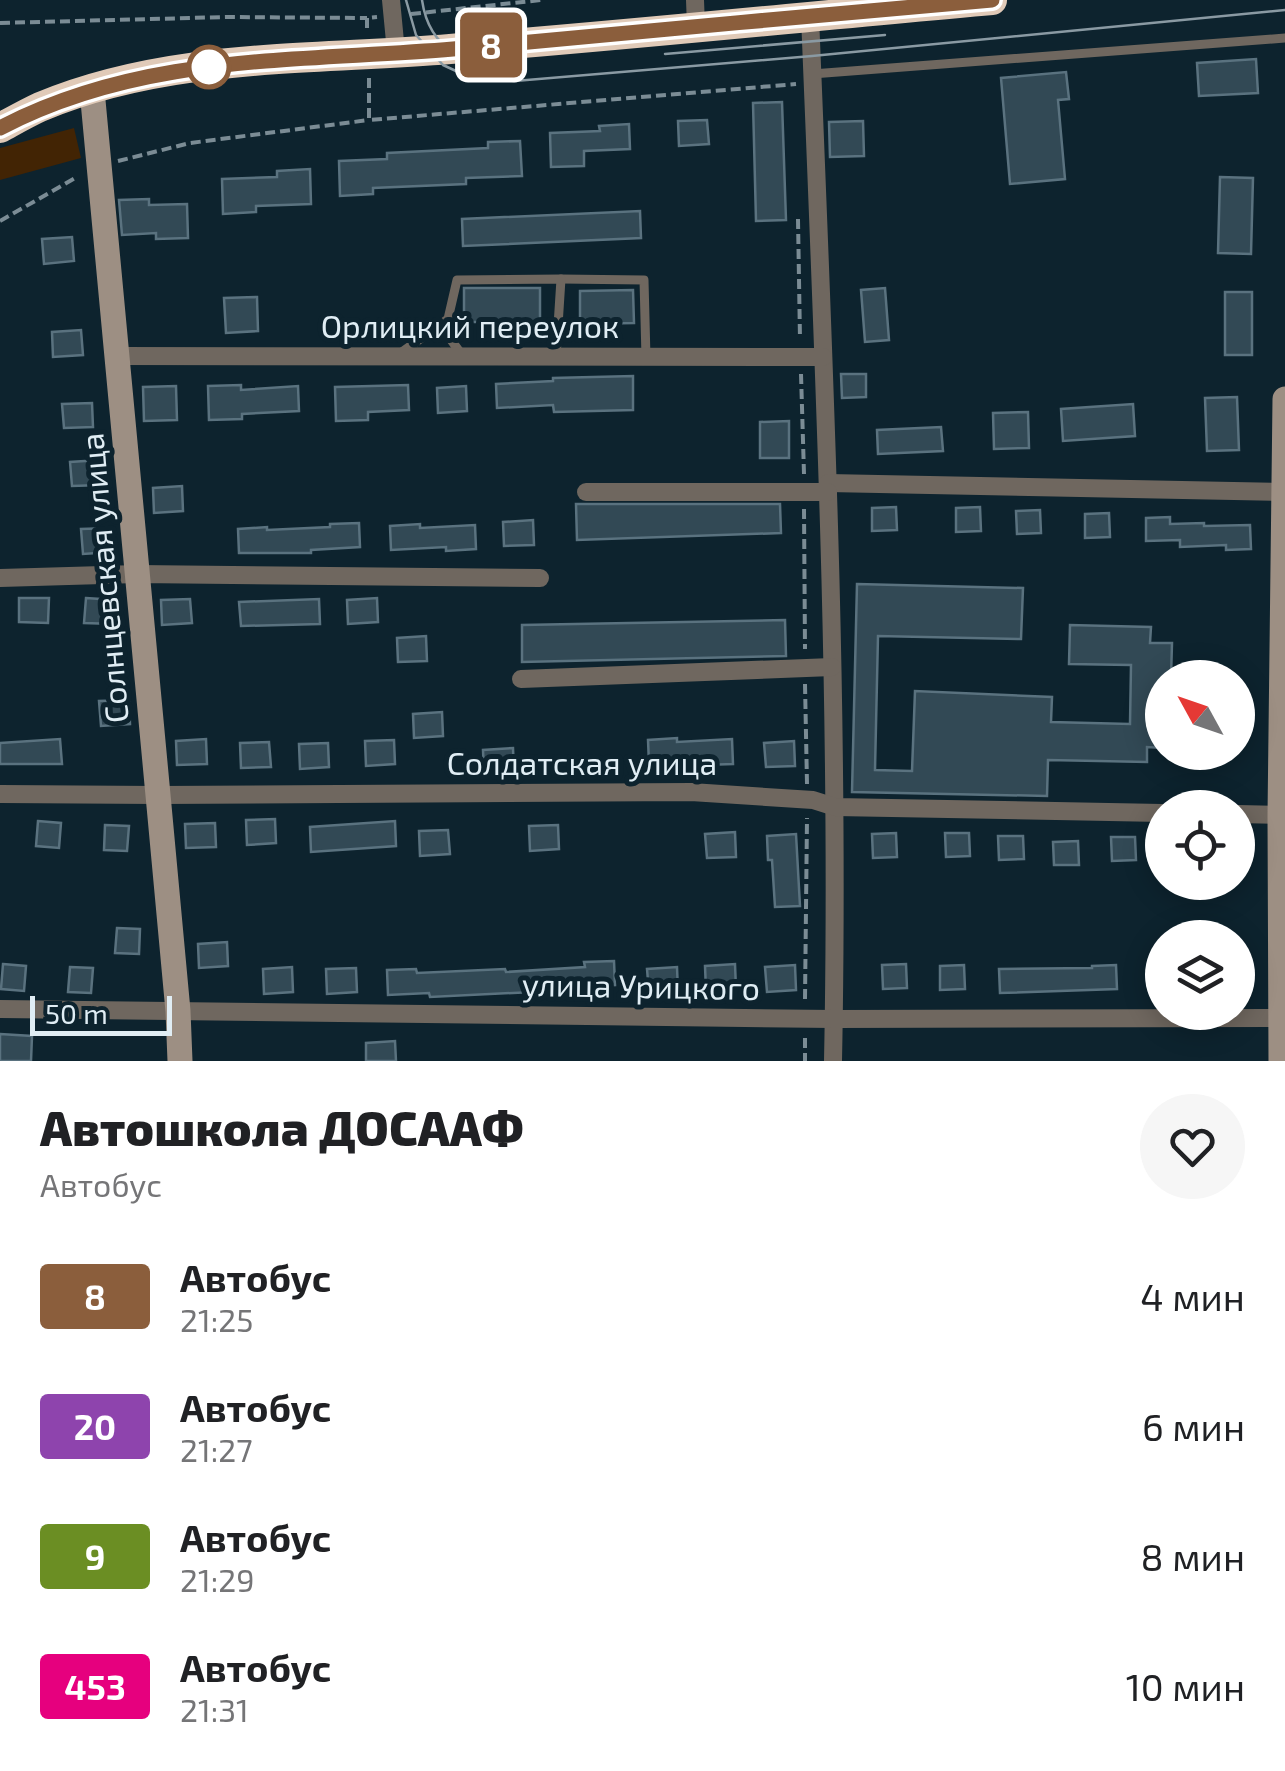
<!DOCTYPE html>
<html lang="ru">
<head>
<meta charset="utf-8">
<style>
	body { margin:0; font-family:"Exo 2",sans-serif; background:#f6f6f6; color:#202124; height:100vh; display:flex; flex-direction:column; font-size:38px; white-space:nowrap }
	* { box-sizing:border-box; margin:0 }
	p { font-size:32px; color:#757577 }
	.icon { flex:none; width:55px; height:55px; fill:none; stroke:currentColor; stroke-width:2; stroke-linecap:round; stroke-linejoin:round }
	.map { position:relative; height:1061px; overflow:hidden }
	.drawer { display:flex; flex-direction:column; background:#fff; flex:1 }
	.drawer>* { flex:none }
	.badge { padding:0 20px; border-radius:8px; font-size:35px; line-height:65px }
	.needle { width:65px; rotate:310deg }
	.buttons { position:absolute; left:1145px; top:660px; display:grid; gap:20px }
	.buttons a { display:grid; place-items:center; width:110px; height:110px; border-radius:50%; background:#fff; box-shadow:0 5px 25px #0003; font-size:50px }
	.scale { position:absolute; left:30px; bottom:25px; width:142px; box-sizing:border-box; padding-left:10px; border:5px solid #e0edf4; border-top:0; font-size:28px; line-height:35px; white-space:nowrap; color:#e0edf4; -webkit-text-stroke:8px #0d232e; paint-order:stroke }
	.map>.badge { position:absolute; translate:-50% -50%; box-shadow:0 0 0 5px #fff }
	.round { display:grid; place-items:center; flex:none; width:105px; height:105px; border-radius:52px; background:#f6f6f6 }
	.summary { display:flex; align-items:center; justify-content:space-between; height:170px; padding:0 40px }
	h1 { font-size:48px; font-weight:800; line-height:75px }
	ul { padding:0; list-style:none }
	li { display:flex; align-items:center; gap:30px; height:130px; padding:0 40px }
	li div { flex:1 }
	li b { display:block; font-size:38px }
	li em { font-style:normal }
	li .badge { min-width:110px; font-weight:700; text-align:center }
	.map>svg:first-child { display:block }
</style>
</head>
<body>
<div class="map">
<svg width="1285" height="1061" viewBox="0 0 1285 1061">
	<rect width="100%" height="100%" fill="#0d232e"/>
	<polygon fill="#422404" points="74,128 81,158 0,180 0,148"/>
	<g fill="#324955" stroke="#5a727f" stroke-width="2.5">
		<polygon points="1256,59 1258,93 1199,96 1197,63"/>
		<polygon points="1066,72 1069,99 1058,100 1065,179 1010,184 1001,78"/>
		<polygon points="782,102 786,220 756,221 753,103"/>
		<polygon points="707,120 709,144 679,146 678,121"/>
		<polygon points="863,121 864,156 830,157 829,122"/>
		<polygon points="629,124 630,149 584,151 584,166 551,167 550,133 600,131 599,126"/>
		<polygon points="520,141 522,176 466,178 466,184 373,188 373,194 340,196 339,161 387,159 387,153 488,148 488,142"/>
		<polygon points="310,169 311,204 256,206 256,212 223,214 222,179 277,177 277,171"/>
		<polygon points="1220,177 1253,178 1251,254 1218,253"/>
		<polygon points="149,199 149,205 187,204 188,238 156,239 156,233 122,235 119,200"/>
		<polygon points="640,211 641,238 463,246 462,219"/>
		<polygon points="72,237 74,261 44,264 42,239"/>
		<rect x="464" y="288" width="76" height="34"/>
		<polygon points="885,288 889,340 865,342 861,290"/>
		<polygon points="633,290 634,323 580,324 580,291"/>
		<rect x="1225" y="292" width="27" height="63"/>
		<polygon points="257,297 258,331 226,333 224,298"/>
		<polygon points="81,330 83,355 53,357 52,332"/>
		<polygon points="841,374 866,374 866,397 842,398"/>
		<polygon points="633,376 633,410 554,412 553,405 497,408 496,384 553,381 553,378"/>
		<polygon points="241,385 241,390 298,386 299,411 242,414 242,419 209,420 208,386"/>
		<polygon points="408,385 409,410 368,412 368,420 336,421 335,387"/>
		<polygon points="176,386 177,420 144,421 143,387"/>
		<polygon points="466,386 467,411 438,413 437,388"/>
		<polygon points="1237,397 1239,450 1207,451 1205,398"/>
		<polygon points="92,403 93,427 64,428 62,404"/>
		<polygon points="1133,404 1135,436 1063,441 1061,409"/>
		<polygon points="1028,412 1029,448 994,449 993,413"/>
		<polygon points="789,421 789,458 760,458 760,422"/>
		<polygon points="941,427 943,451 878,454 877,430"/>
		<polygon points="100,460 101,485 72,486 70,462"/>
		<polygon points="182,486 183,511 154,513 153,488"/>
		<polygon points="576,504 780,504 781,533 577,540"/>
		<polygon points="896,507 897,530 872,531 872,508"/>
		<polygon points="980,507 981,531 956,532 956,508"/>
		<polygon points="1040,510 1041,533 1017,534 1016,511"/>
		<polygon points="1109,513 1110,537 1085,538 1085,514"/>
		<polygon points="1170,517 1170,524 1204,523 1204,526 1250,525 1251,549 1226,550 1226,545 1180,547 1180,540 1146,541 1146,518"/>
		<polygon points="533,520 534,545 504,546 503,522"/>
		<polygon points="359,523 360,547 311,550 311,553 239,553 238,529 267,527 267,530 330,527 330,524"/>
		<polygon points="420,524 420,528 475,525 476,549 446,551 446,547 391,550 390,526"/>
		<polygon points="111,528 112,552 83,554 81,529"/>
		<polygon points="857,584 1023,588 1021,639 878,636 875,770 912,771 915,691 1052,697 1051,722 1130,724 1131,665 1069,664 1070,625 1151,627 1150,643 1172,643 1171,678 1162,678 1162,748 1147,747 1147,762 1048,760 1047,796 852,792"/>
		<polygon points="19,598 49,598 48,623 19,622"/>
		<polygon points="86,598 115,600 114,624 84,623"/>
		<polygon points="377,598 378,622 348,624 347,600"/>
		<polygon points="190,599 192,623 162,625 161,600"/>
		<polygon points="319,599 320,624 241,626 239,602"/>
		<polygon points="785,620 786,656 522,662 522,625"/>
		<polygon points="426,636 427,661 398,662 397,638"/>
		<polygon points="129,700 130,724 101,726 99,701"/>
		<polygon points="442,712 443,736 414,738 413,714"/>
		<polygon points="677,738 677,742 732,739 733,764 704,765 704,761 649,764 648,740"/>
		<polygon points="60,739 62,764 0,764 0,743"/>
		<polygon points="206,739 207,764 177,765 176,741"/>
		<polygon points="394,740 395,764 366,766 365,741"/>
		<polygon points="794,741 795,766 766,767 764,743"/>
		<polygon points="269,742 271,767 241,768 240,743"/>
		<polygon points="328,743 329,767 300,769 299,744"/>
		<polygon points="513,748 514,773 484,774 483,750"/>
		<polygon points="275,819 276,843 247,845 246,820"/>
		<polygon points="38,821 61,823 59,848 36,846"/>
		<polygon points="395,821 396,846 311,852 310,827"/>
		<polygon points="215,823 216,847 186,848 185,824"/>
		<polygon points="105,825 129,826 127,851 104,850"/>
		<polygon points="558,825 559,849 530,851 529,826"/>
		<polygon points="448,830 450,854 420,856 419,831"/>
		<polygon points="735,832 736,857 707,858 705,834"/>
		<polygon points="896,833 897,857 873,858 872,834"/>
		<polygon points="945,833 969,833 970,856 946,857"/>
		<polygon points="796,834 800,906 775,907 772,860 768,860 767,836"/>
		<polygon points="998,836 1023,836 1024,859 999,860"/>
		<polygon points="1111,837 1135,837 1136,860 1112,861"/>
		<polygon points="1078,841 1079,865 1054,865 1053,842"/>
		<polygon points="117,928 140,929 139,954 115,953"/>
		<polygon points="227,942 228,966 199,968 198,944"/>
		<polygon points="614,961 615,985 562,988 563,993 533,995 533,992 430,997 429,993 388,995 387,970 416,969 417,973 505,969 506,972 585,967 584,962"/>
		<polygon points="3,964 26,966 24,991 1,989"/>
		<polygon points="735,964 736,989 706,991 705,966"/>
		<polygon points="906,964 907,988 883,989 882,965"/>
		<polygon points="795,965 796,990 767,992 765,967"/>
		<polygon points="964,965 965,989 940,990 940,966"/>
		<polygon points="1116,965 1117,989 1000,993 999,969 1092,968 1092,966"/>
		<polygon points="70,967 93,968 91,993 68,992"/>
		<polygon points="292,967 293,992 264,994 263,969"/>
		<polygon points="677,967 678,992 649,993 647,969"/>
		<polygon points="356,968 357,992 327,994 326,969"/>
		<polygon points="0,1034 32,1036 31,1061 0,1061"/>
		<polygon points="395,1041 396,1061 366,1061 366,1043"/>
	</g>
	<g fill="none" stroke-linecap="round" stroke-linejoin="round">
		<g stroke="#7b8c95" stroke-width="4" stroke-dasharray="10 5" stroke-linecap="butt">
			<polyline points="411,14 541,0"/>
			<polyline points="0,23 227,17 367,18"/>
			<polyline points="367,28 367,18 377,17"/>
			<polyline points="369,78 369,120 796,84"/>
			<polyline points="118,161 190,143 369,120"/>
			<polyline points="798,219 800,339"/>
			<polyline points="0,221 77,177"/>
			<polyline points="801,374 804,474"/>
			<polyline points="804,509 805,649"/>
			<polyline points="805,684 807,784"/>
			<polyline points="805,999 807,818"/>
			<polyline points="805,1038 805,1061"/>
		</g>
		<g stroke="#6f675f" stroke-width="9">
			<polyline points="812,74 1285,38"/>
			<polyline points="561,279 644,280 646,358"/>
			<polyline points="448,319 449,337 462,355"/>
			<polyline points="402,352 448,319 457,280 561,279 556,357"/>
		</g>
		<g stroke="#6f675f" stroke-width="18">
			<polyline points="391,0 396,52"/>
			<polyline points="695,0 696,26"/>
			<path d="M810,16C824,364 840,713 833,1061"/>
			<polyline points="117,356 823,357"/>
			<polyline points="828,483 1285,492"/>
			<polyline points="586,492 828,492"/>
			<polyline points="0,578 137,574 540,578"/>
			<polyline points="521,679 832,667"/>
			<polyline points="0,794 158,795 691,792 813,800 835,807 1162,813"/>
			<polyline points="1238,814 1280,815"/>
			<polyline points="0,1009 834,1019 1282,1018"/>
		</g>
		<g stroke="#9d8f83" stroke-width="25">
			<polyline points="92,90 158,795 178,1011 180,1061"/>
			<polyline points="1281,1061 1280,815 1285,399"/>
		</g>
		<path stroke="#e0cab8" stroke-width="30" d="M0,128C13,121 27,113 40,107C168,53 314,60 450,49C631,35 811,16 992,0"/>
		<g stroke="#8a9aa3" stroke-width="2.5">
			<polyline points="406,0 416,35 443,65 469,77 515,81 812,56 1285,10"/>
			<path d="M422,0C430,55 469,62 516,68"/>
			<polyline points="665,54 885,35"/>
		</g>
	</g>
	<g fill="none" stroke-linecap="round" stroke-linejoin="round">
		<g stroke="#fff" stroke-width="22">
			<path id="line" d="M0,128C143,53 298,62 453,49C633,33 812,15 992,0"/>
		</g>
		<use href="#line" stroke="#8b5e3c" stroke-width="15"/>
	</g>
	<circle fill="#fff" stroke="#8b5e3c" stroke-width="5" cx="209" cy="67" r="20"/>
	<g text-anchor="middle" stroke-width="10" stroke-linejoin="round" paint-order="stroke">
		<g font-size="32" fill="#e0edf4" stroke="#0d232e">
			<text x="470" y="338">Орлицкий переулок</text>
			<text transform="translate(105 578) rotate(-95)" y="11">Солнцевская улица</text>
			<text x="582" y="775">Солдатская улица</text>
			<text transform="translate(641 987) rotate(1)" y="11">улица Урицкого</text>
		</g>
	</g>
</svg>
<div class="buttons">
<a><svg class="needle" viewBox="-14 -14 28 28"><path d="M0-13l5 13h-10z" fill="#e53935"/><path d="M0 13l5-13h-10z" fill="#757577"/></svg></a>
<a><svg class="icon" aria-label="locate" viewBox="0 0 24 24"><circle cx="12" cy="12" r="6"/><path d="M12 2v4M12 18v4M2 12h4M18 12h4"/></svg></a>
<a><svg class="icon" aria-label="layers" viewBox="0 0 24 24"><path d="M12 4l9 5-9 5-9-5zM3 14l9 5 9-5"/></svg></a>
</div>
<div class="scale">50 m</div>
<b class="badge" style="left:491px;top:45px;background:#8b5e3c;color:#fff">8</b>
</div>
<section class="drawer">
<div class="summary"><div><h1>Автошкола ДОСААФ</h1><p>Автобус</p></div><a class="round"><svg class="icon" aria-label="heart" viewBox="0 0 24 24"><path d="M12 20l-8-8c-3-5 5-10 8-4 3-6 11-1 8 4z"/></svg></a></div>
<ul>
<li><span class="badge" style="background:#8b5e3c;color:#fff">8</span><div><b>Автобус</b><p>21:25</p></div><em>4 мин</em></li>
<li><span class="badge" style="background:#8e44ad;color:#fff">20</span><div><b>Автобус</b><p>21:27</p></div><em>6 мин</em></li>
<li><span class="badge" style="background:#6b8e23;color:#fff">9</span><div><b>Автобус</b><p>21:29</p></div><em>8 мин</em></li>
<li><span class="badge" style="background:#e6007e;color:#fff">453</span><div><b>Автобус</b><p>21:31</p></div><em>10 мин</em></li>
</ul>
</section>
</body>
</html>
